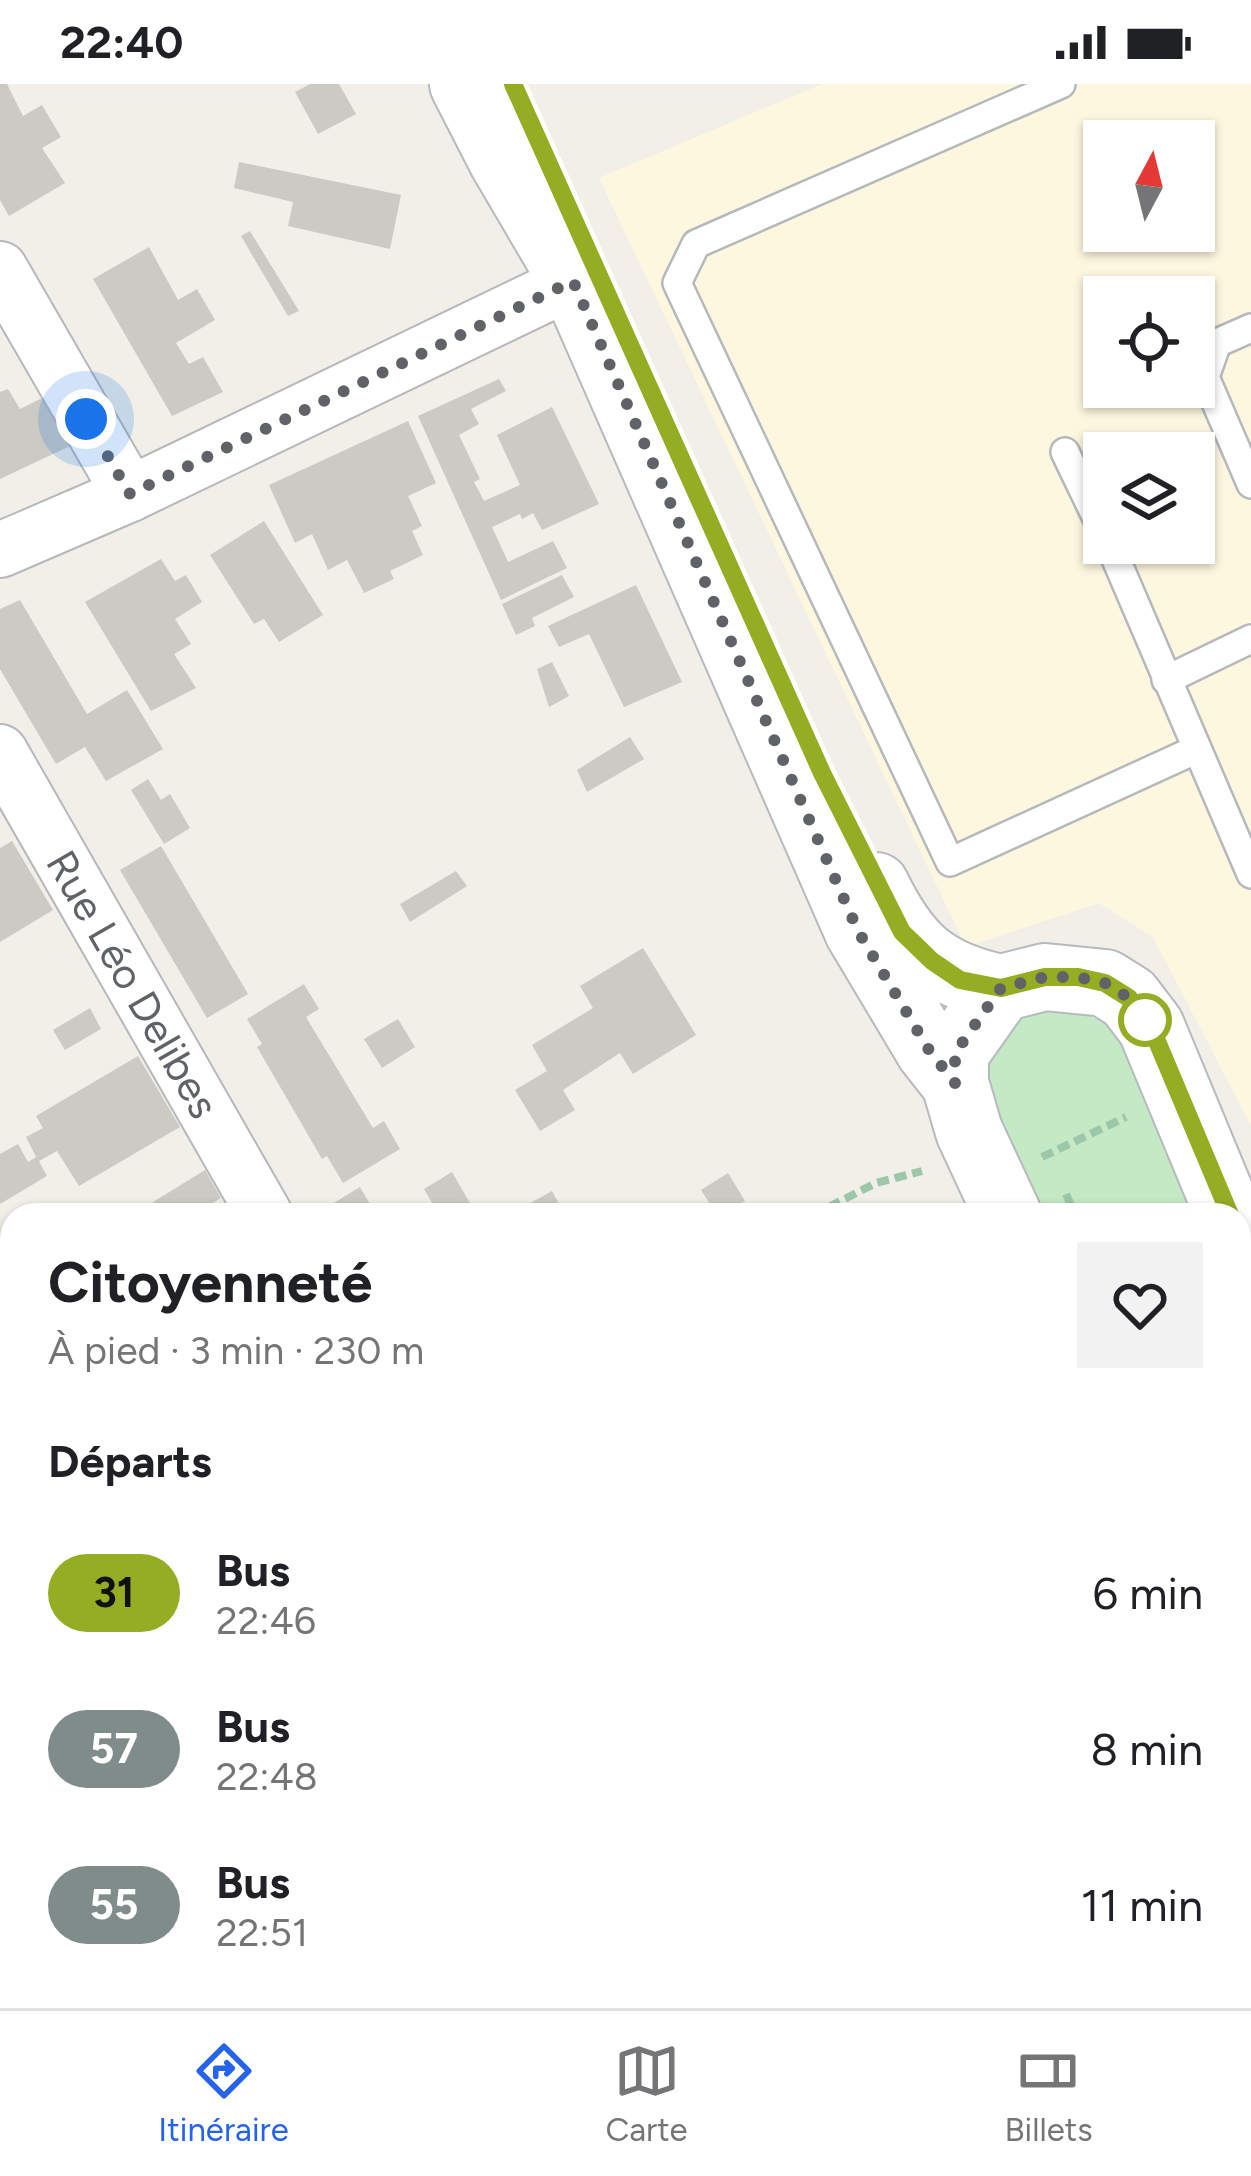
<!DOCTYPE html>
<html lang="fr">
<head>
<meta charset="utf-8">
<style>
	body { margin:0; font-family:Figtree,sans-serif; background:#f2f2f2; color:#202124; height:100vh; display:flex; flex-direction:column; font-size:45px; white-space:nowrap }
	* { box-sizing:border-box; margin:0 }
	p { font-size:39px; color:#757577 }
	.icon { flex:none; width:66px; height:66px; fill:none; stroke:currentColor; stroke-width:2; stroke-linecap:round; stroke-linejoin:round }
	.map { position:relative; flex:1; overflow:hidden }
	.panel { position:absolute; left:0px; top:1119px; width:1251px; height:807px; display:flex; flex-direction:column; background:#fff; border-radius:36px 36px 0 0; box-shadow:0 3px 9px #0004 }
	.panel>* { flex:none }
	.badge { padding:0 24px; border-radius:39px; font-size:42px; line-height:78px }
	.needle { width:78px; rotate:7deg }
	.fabs { position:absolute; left:1083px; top:36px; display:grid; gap:24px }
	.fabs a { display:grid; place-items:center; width:132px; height:132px; border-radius:0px; background:#fff; box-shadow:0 3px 9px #0004; font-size:60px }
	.you { position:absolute; width:60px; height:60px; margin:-30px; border:9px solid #fff; border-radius:50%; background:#1a73e8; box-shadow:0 0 0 18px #1a73e833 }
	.map>.badge { position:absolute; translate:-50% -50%; box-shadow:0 0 0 6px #fff }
	h2 { padding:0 48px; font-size:45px; line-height:108px }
	.round { display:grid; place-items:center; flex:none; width:126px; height:126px; border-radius:0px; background:#f2f2f2 }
	.summary { display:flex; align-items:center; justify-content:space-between; height:204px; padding:0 48px }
	h1 { font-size:57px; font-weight:700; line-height:90px }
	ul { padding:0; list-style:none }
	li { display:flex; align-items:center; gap:36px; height:156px; padding:0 48px }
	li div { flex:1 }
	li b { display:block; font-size:45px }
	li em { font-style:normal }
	li .badge { min-width:132px; font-weight:700; text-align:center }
	.status { display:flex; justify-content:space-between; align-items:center; height:84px; padding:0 60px; background:#fff; direction:ltr }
	.status svg { height:33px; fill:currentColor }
	.menu { display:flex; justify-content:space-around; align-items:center; height:168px; border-top:3px solid #e0e0e0; background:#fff; font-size:33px; color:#757577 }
	.menu a { display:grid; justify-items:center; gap:6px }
	.menu .on { color:#2563eb }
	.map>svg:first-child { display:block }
</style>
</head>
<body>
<div class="status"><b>22:40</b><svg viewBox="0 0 49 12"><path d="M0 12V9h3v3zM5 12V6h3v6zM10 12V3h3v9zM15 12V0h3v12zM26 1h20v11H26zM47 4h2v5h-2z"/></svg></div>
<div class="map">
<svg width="1251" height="1924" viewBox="0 0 1251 1924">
	<rect width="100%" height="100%" fill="#f1efe8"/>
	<path fill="#fef7e0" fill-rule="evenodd" d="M822,0H1251V1042L1153,853L1099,819L966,863L599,94ZM1104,57H1194V147H1104ZM1104,213H1194V303H1104ZM1104,369H1194V459H1104Z"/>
	<g fill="#c5e8c5">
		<polygon points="1048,923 1081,928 1114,943 1200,1131 1041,1131 984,1000 988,968 1012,936"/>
		<path d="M1239,1217C1251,1247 1251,1283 1239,1311Z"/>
	</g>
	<g fill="#cccac5">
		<polygon points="0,0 7,0 23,32 42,21 61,53 42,64 65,99 9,132 0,116"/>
		<polygon points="310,0 339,0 356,30 318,50 295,8"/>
		<polygon points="239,78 401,111 390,165 288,142 293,118 234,104"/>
		<polygon points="250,147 299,227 288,232 241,152"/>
		<polygon points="149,163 178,216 197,205 215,236 176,259 189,280 203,273 223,308 172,332 93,195"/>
		<polygon points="499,295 506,307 471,325 479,340 459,351 480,395 474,398 484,417 520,401 497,351 552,323 599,420 542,446 533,429 522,435 520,430 492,443 508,478 553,457 567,484 501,516 418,332"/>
		<polygon points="8,305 20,325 42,314 70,362 0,395 0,308"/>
		<polygon points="408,337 436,399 408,412 422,442 412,447 423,471 390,487 394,495 364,509 347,476 328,486 312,450 295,459 269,401"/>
		<polygon points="264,437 323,531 279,558 264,535 254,540 210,471"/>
		<polygon points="161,475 175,497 186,491 202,518 175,535 191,560 174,570 196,604 151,627 85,518"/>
		<polygon points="562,491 574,513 532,534 535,542 516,551 502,520"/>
		<polygon points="636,501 682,598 624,623 589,550 559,563 548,542"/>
		<polygon points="20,516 87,630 127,606 163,665 106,697 85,663 56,680 0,585 0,525"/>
		<polygon points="552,578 569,612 549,623 537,585"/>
		<polygon points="630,653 644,675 587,708 577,686"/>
		<polygon points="148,695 161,716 170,710 190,744 164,760 131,706"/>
		<polygon points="12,757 53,826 0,858 0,764"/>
		<polygon points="161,762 248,910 207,934 120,786"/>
		<polygon points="456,787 467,802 410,838 400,820"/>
		<polygon points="643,864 696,951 633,990 620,969 563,1006 575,1026 540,1047 515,1006 547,987 532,961 593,924 580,902"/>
		<polygon points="304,900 319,925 306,933 312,943 373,1044 384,1037 400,1065 343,1099 327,1072 322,1075 257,963 262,960 247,935"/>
		<polygon points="90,924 101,945 65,966 53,946"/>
		<polygon points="398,935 415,963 382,984 364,955"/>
		<polygon points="138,972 180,1043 79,1102 57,1067 39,1077 47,1092 0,1120 0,1070 18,1060 28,1078 36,1073 26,1053 43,1044 36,1032"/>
		<polygon points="205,1086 221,1114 192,1131 160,1131 153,1118"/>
		<polygon points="452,1088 474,1126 465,1131 439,1131 424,1105"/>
		<polygon points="728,1089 745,1117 717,1131 701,1106"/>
		<polygon points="360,1103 371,1122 355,1131 327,1131 324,1125"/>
		<polygon points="552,1107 565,1131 531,1131 525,1122"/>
		<polygon points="12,1200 12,1242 0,1220 0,1207"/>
		<polygon points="12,1602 12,1672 0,1679 0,1608"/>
		<polygon points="1239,1689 1251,1707 1251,1924 1191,1924 1184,1914 1239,1914"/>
		<polygon points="198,1914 289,1914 295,1924 178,1924"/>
		<polygon points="526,1914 618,1914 621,1919 612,1924 532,1924"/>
	</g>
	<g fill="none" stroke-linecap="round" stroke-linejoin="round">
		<g stroke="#b5b8bc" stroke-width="32">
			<g id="lane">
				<polyline points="1061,0 696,160 677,199 950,778 1195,666"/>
				<polyline points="1251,244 1217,259 1205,293 1251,400"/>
				<polyline points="1065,368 1104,449"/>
				<polyline points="1109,459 1251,790"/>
				<polyline points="1166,596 1251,555"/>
			</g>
		</g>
		<g stroke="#b5b8bc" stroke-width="58">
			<g id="street">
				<polyline points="0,185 130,410"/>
				<polyline points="0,466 130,410 573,197"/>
				<polyline points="0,668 265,1131"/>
				<polyline points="0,1410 12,1432"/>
				<polyline points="0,1550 12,1544"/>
				<polyline points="405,1924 422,1914"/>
			</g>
		</g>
		<g stroke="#b6babf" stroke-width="70">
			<g id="secondary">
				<polyline points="463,0 502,76 573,197 858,847 929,966 955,999"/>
				<path d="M876,802C906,864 934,890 1001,904"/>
				<polyline points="1008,1131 969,1047 955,999 955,969 1001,904 1045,893 1105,899 1129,914 1151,943 1229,1131"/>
				<polyline points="1239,1367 1251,1361"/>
				<polyline points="1239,1590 1251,1609"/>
			</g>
		</g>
		<g stroke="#9cc7a9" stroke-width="8" stroke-dasharray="12 6" stroke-linecap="butt">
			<polyline points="1042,1073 1126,1033"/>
			<polyline points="1066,1110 1075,1131"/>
			<polyline points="813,1131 876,1099 922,1087"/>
		</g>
		<use href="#lane" stroke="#fff" stroke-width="27"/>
		<use href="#street" stroke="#fff" stroke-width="54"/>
		<use href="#secondary" stroke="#fff" stroke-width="66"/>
	</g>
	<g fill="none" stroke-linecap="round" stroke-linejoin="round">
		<g stroke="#fff" stroke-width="27">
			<polyline id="line" points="513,0 822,689 902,848 932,877 960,896 1001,904 1045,893 1078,893 1105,899 1129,914 1151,943 1230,1131"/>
		</g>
		<use href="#line" stroke="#94ad23" stroke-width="18"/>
		<polyline stroke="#5f6368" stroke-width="12" stroke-dasharray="0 21.6" points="86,335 130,410 573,197 858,847 929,966 955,999 955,969 1001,904 1045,893 1078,893 1105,899 1129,914 1151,943 1145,936"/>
	</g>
	<circle fill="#fff" stroke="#94ad23" stroke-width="6" cx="1145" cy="936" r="24"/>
	<g text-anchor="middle" stroke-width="10" stroke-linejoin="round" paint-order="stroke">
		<g font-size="42" fill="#5f6368" stroke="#fff">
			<text transform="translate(133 900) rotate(60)" y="15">Rue Léo Delibes</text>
		</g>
	</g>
</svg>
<div class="fabs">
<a><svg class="needle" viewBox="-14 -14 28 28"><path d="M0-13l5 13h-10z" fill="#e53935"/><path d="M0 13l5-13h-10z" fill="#757577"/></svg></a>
<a><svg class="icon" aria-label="locate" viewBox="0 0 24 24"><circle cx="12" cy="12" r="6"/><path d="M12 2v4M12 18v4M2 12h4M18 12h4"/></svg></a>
<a><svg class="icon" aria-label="layers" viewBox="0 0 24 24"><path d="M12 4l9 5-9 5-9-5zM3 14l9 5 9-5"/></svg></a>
</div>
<div class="you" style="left:86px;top:335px"></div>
<section class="panel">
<div class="summary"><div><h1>Citoyenneté</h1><p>À pied · 3 min · 230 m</p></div><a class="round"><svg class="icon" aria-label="heart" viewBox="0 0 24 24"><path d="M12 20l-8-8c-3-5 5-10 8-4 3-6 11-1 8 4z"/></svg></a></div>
<h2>Départs</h2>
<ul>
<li><span class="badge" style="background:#94ad23;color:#111">31</span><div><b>Bus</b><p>22:46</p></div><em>6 min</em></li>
<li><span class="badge" style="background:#808c89;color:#fff">57</span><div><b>Bus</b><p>22:48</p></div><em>8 min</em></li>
<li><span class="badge" style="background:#808c89;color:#fff">55</span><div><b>Bus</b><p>22:51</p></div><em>11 min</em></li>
</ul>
</section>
</div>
<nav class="menu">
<a class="on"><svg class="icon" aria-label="directions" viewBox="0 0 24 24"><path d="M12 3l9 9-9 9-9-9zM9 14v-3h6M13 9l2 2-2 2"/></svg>Itinéraire</a>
<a><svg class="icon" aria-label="map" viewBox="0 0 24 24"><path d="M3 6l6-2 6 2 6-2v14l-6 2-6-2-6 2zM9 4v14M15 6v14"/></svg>Carte</a>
<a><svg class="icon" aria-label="tickets" viewBox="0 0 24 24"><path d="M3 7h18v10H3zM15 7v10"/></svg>Billets</a>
</nav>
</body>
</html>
